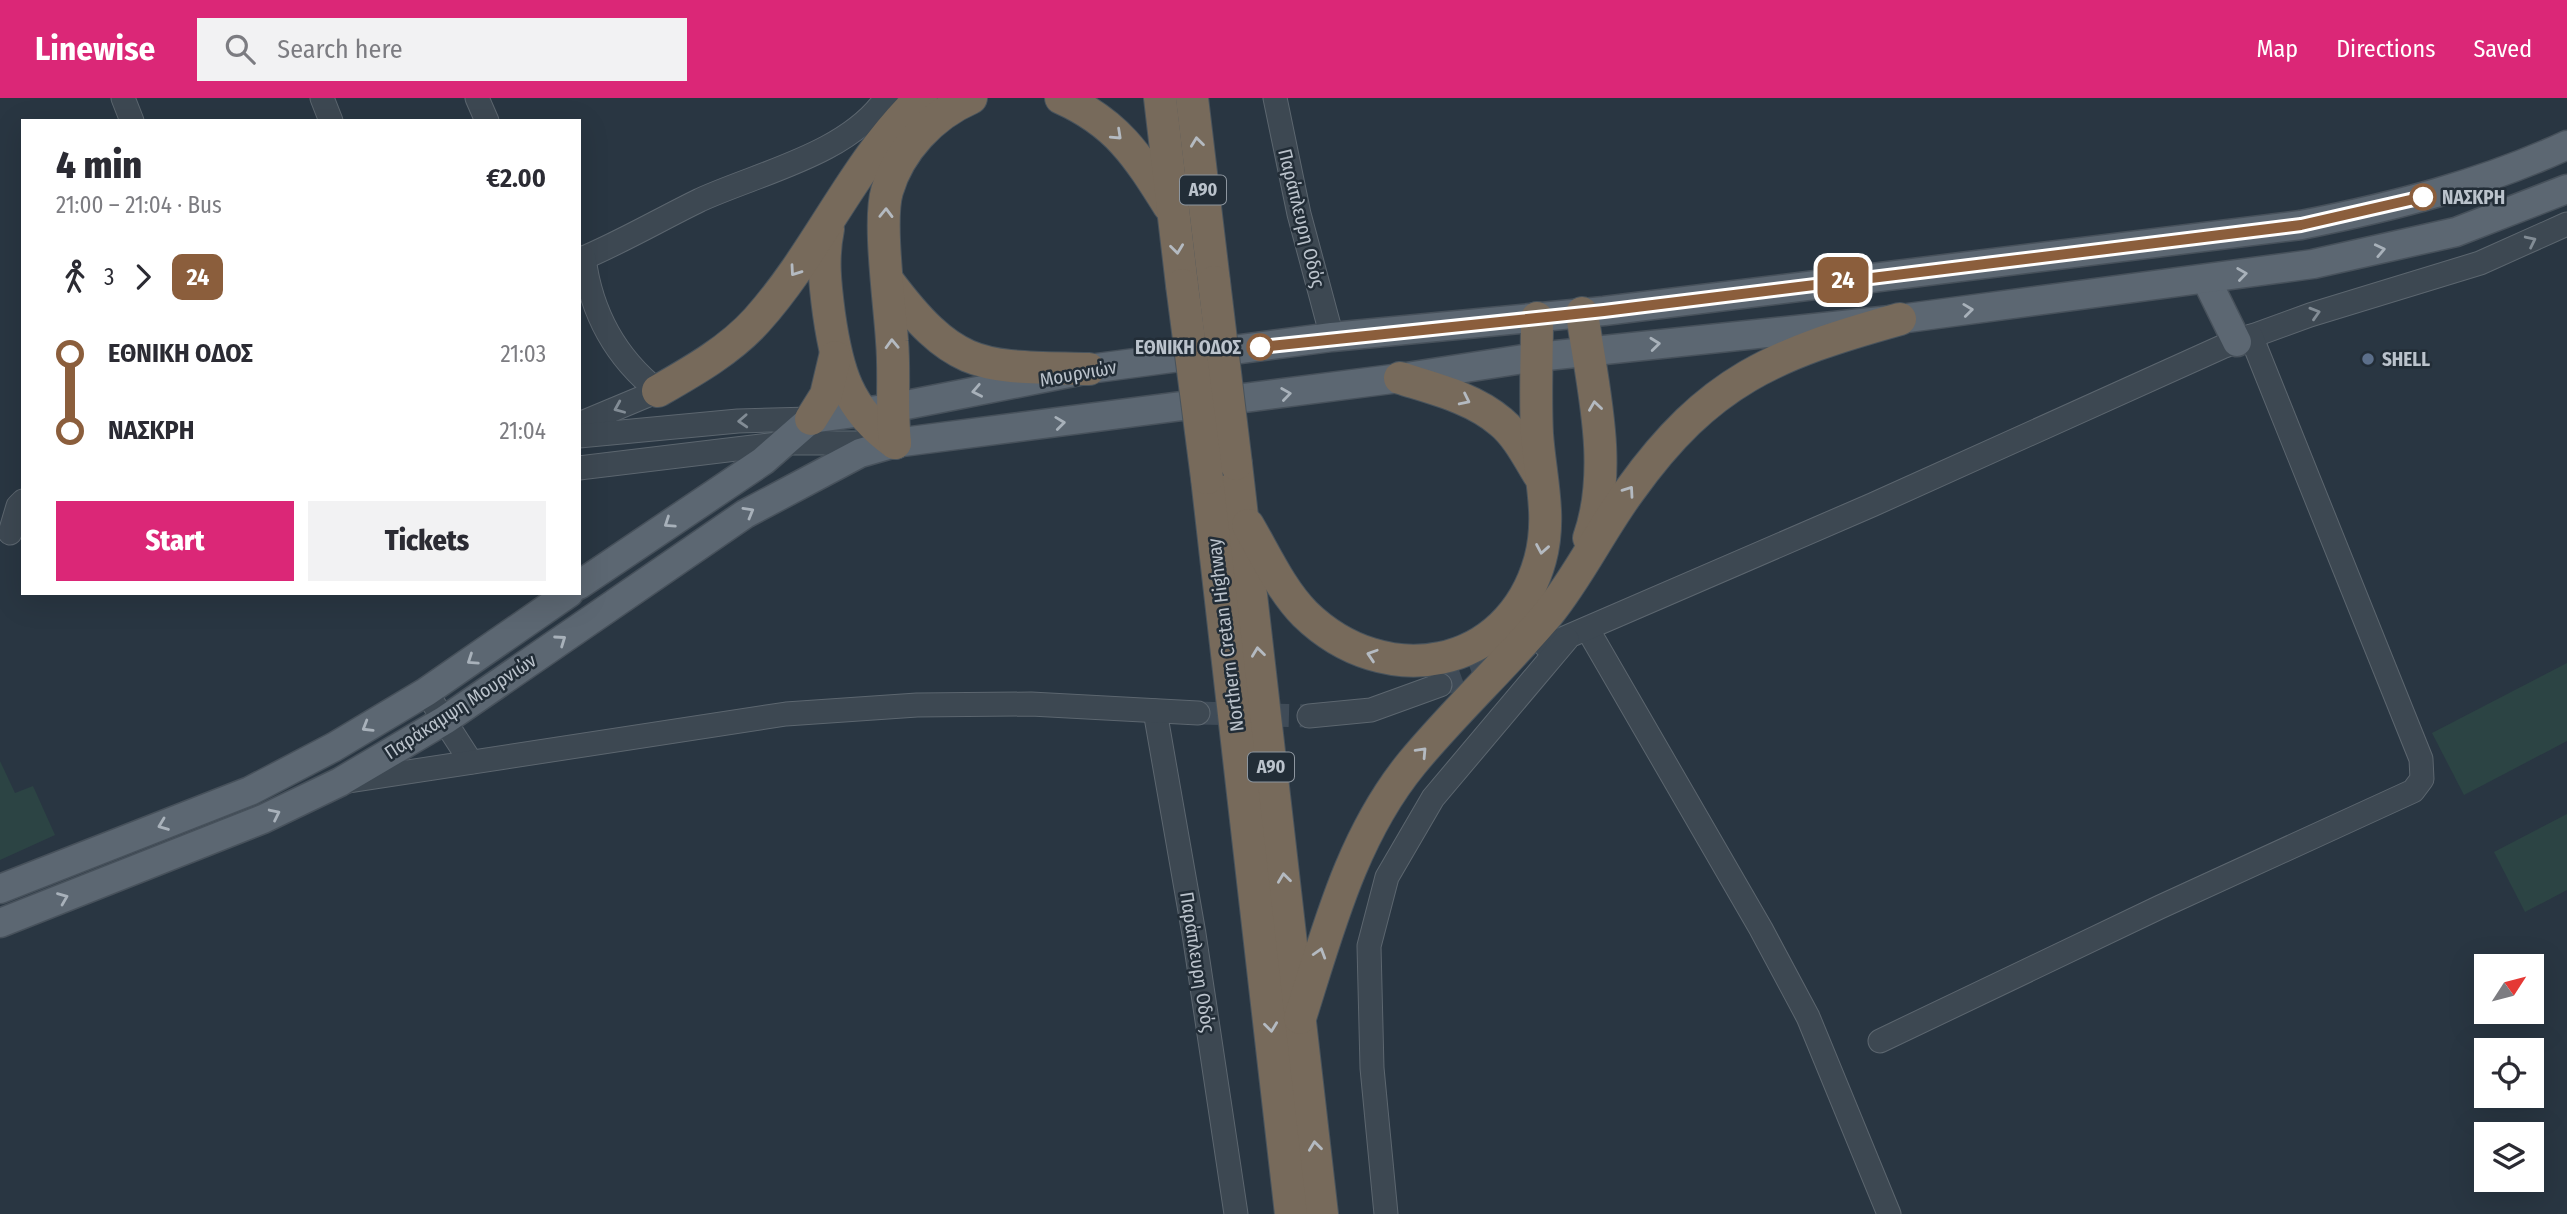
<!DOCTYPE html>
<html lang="en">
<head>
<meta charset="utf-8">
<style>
	body { margin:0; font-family:"Fira Sans Condensed",sans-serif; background:#f2f2f3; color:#2b2b33; height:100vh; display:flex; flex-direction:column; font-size:26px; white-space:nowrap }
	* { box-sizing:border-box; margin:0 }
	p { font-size:23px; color:#7c7c81 }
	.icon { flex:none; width:38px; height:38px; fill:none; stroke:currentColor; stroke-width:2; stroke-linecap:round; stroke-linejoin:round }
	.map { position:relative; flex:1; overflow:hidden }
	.panel { position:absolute; left:21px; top:21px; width:560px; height:476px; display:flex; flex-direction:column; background:#fff; border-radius:0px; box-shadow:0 7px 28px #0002 }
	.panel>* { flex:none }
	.badge { padding:0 14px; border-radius:10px; font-size:24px; line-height:46px }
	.needle { width:46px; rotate:54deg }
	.tools { position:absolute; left:2474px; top:856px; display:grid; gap:14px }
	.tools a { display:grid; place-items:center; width:70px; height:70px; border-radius:0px; background:#fff; box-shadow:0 7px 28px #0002; font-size:35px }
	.map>.badge { position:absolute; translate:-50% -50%; box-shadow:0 0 0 4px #fff }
	.legs { display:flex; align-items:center; gap:10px; height:77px; padding:0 35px; font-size:23px }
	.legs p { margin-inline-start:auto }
	.overview { display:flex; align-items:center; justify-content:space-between; height:119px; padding:0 35px }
	h1 { font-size:38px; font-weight:800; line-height:52px }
	.button { display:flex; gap:14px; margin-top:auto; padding:14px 35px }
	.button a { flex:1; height:80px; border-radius:0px; background:#db2777; color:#fff; font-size:28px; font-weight:800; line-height:80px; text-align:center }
	.button a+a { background:#f2f2f3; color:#2b2b33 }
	ul { padding:0 35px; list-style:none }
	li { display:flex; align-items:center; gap:24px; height:77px; font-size:26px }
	li i { display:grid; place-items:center; width:10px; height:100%; margin:0 9px; background:currentColor }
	li i::after { content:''; width:18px; height:18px; margin:-9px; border:5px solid; border-radius:50%; background:#fff }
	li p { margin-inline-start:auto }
	li:first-child i { background:linear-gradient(#0000 50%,currentColor 0) }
	li:last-child i { background:linear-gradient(currentColor 50%,#0000 0) }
	header { display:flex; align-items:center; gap:42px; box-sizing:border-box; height:98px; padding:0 35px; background:#db2777; color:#fff }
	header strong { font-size:33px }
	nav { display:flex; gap:38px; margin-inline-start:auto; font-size:24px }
	.search { width:490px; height:63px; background:#f2f2f3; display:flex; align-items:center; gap:18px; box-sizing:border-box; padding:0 24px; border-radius:0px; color:#7c7c81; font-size:26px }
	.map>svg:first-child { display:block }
</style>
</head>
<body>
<header>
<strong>Linewise</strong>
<div class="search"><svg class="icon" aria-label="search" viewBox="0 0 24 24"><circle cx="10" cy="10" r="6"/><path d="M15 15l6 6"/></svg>Search here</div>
<nav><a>Map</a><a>Directions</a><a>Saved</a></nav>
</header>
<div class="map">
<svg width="2567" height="1116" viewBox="0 0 2567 1116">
	<rect width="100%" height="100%" fill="#293642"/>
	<g fill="#2c4444">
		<polygon points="2567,565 2567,643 2464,697 2432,635"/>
		<polygon points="0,663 15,695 33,688 55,737 0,762"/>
		<polygon points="2567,716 2567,792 2525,814 2494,754"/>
	</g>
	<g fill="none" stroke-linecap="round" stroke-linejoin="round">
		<g stroke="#3f4b57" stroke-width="23" stroke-dasharray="23 11" stroke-linecap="butt">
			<polyline points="1440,587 1500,565"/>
			<polyline points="1198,615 1309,618"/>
		</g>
		<g stroke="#5c666f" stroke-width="25">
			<g id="minor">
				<polyline points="123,0 132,23"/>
				<polyline points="322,0 331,23"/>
				<polyline points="477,0 487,23"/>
				<polyline points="1275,0 1299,116 1332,239"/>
				<path d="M579,162C620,145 659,122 700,102C759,75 848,56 886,0"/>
				<path d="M579,326L658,293C615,259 591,214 584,160"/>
				<polyline points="579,338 738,323 811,321"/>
				<polyline points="579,370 786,345 879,345"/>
				<polyline points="10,435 18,408 23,403"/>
				<polyline points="1588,532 1761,831 1808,919 1889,1116"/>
				<polyline points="1546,548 1872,407 2222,249 2310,217 2480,165 2567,126"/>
				<polyline points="426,594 471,664"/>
				<polyline points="1155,613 1194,836 1236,1116"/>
				<polyline points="1309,618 1371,612 1440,587"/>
				<polyline points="349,683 786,616 917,607 1031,606 1198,615"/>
				<polyline points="1880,943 2160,809 2413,693 2422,681 2421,661 2251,238"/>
				<polyline points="1386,1116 1372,970 1369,848 1387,779 1433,700 1567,541"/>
			</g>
		</g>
		<g stroke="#47515b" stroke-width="31">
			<g id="major">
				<polyline points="2206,181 2237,244"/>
				<path d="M579,487L763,363L811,321L891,310L1089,271L1332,239L1604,213L2301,127C2392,109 2483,86 2567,47"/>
				<polyline points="0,791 250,693 334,649 426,594 569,495"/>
				<polyline points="0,825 263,721 340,684 445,622 745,416 860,355 895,345 1400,280 1537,259 1900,221 2313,166 2456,134 2567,91"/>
			</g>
		</g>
		<g stroke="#48535c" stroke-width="34">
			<g id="highway">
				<path d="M1061,0C1117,25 1137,57 1169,108"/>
				<polyline points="1160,0 1182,187"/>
				<polyline points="1192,0 1214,184"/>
				<path d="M828,131C822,160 825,186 829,216C837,272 847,311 895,345"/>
				<path d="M888,183C957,275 982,268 1089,271"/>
				<path d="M1582,215C1592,287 1614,369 1589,440"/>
				<path d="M1400,280C1435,291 1473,300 1501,324C1517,337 1528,359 1539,377"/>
				<path d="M658,293C693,273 730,252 757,222C819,153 853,65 921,0"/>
				<polyline points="811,321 826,297 835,259"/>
				<path d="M895,345C891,310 895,277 892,243C890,208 878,124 887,93C899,52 932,17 971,0"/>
				<polyline points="1236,366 1322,1116"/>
				<polyline points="1207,380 1291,1116"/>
				<path d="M1248,427C1265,456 1281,492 1305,516C1385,594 1509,573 1540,462C1552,419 1540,379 1537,336C1535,298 1537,258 1537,220"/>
				<path d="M1300,920C1328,832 1352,738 1412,665C1455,613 1505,567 1548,516C1579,478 1601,431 1630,392C1709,282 1774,256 1900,221"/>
			</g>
		</g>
		<use href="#minor" stroke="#3d4852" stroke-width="23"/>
		<use href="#major" stroke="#5c6772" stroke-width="28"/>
		<use href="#highway" stroke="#776a5b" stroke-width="32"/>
		<g stroke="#48535c" stroke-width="34" stroke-linecap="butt">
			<g id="highway-bridge">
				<polyline points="1214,184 1236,366"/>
				<polyline points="1182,187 1207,380"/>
			</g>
		</g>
		<use href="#highway-bridge" stroke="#776a5b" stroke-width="32"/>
	</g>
	<defs><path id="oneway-chevron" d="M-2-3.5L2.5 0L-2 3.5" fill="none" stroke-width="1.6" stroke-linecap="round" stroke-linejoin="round" transform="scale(1.75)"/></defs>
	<g stroke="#b4bac1">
		<use href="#oneway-chevron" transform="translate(1117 37) rotate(43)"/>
		<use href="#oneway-chevron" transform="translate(1197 44) rotate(-97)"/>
		<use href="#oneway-chevron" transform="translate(886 115) rotate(-89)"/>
		<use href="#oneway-chevron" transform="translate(1177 151) rotate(83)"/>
		<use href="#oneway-chevron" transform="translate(795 173) rotate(125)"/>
		<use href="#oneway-chevron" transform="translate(892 246) rotate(-92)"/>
		<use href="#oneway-chevron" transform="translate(1465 302) rotate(26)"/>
		<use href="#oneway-chevron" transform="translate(1595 308) rotate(-98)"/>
		<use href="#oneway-chevron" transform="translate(1629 393) rotate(-55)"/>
		<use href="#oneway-chevron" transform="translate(1542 451) rotate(100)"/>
		<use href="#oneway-chevron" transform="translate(1258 554) rotate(-97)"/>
		<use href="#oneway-chevron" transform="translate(1372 557) rotate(-162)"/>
		<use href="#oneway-chevron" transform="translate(1422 654) rotate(-47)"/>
		<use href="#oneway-chevron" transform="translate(1284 780) rotate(-97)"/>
		<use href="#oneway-chevron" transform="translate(1320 855) rotate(-73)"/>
		<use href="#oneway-chevron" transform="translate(1271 929) rotate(83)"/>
		<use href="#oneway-chevron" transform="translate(1315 1048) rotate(-97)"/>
	</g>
	<g stroke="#828c95">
		<use href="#oneway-chevron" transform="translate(2531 143) rotate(-26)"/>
		<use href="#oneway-chevron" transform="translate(2315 215) rotate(-17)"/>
		<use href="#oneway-chevron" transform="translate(619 310) rotate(157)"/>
		<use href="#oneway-chevron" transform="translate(743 323) rotate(177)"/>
	</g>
	<g stroke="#a8b1ba">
		<use href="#oneway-chevron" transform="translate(2380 152) rotate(-12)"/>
		<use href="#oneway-chevron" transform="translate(2242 176) rotate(-8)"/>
		<use href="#oneway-chevron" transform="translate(1968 212) rotate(-7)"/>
		<use href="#oneway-chevron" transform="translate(1655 246) rotate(-6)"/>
		<use href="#oneway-chevron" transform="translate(977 293) rotate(169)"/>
		<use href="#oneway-chevron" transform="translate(1286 296) rotate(-8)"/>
		<use href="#oneway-chevron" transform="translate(1060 325) rotate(-7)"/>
		<use href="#oneway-chevron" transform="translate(749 414) rotate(-30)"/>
		<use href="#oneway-chevron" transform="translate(669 425) rotate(146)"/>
		<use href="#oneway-chevron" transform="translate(561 542) rotate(-35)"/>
		<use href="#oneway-chevron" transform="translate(472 562) rotate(146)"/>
		<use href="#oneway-chevron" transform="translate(367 629) rotate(149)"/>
		<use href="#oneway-chevron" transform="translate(275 716) rotate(-26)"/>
		<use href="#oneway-chevron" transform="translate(163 727) rotate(159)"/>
		<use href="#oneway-chevron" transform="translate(63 800) rotate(-22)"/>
	</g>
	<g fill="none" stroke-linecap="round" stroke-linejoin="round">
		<g stroke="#fff" stroke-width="16">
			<polyline id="line-1" points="1260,249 1604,213 2301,127 2423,99"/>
		</g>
		<use href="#line-1" stroke="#8b5e3c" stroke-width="10"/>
	</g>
	<g fill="#fff" stroke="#8b5e3c" stroke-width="3.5">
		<circle cx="2423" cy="99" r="12"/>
		<circle cx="1260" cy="249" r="12"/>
	</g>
	<circle fill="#5c6f8a" stroke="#222d37" stroke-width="2.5" cx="2368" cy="261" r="7"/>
	<g text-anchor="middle" stroke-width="5" stroke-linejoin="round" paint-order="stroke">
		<g fill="#222d37" stroke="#8d969f" stroke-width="2">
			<rect x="1180" y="77.5" width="46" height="29" rx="5"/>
			<rect x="1248" y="654.5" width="46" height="29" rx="5"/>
		</g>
		<g font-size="18" font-weight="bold" fill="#bbc3cc">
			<text x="1203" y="98">Α90</text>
			<text x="1271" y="675">Α90</text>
		</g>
		<g font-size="19" font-weight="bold" fill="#bbc3cc" stroke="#222d37" text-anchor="start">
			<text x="2442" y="106">ΝΑΣΚΡΗ</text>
			<text x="1241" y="256" text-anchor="end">ΕΘΝΙΚΗ ΟΔΟΣ</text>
		</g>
		<g font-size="19" fill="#bbc3cc" stroke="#222d37">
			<text transform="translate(1302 120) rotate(76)" y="7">Παράπλευρη Οδός</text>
			<text transform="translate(1078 275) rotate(-10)" y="7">Μουρνιών</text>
			<text transform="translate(1225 537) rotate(-97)" y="7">Northern Cretan Highway</text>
			<text transform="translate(460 608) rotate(-33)" y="7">Παράκαμψη Μουρνιών</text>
			<text transform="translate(1198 864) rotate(81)" y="7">Παράπλευρη Οδός</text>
		</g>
		<g font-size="19" font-weight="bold" fill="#bbc3cc" stroke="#222d37" text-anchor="start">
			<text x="2382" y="268">SHELL</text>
		</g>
	</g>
</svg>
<div class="tools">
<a><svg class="needle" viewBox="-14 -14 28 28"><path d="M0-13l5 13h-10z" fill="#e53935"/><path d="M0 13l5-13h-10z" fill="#7c7c81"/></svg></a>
<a><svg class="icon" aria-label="locate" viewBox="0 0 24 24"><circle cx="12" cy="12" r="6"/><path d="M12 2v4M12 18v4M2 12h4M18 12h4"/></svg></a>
<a><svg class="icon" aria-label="layers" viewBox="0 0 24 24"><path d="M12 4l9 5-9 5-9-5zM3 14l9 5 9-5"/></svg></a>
</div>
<b class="badge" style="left:1843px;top:182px;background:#8b5e3c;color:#fff">24</b>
<section class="panel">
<div class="overview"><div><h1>4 min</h1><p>21:00 – 21:04 · Bus</p></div><b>€2.00</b></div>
<div class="legs"><svg class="icon" aria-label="walk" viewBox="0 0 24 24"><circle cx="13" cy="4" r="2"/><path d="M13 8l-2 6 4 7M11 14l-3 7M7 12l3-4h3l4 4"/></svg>3<svg class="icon" aria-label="forward" viewBox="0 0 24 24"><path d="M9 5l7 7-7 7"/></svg><b class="badge" style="background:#8b5e3c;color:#fff">24</b></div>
<ul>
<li><i style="color:#8b5e3c"></i><b>ΕΘΝΙΚΗ ΟΔΟΣ</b><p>21:03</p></li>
<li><i style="color:#8b5e3c"></i><b>ΝΑΣΚΡΗ</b><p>21:04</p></li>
</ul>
<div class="button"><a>Start</a><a>Tickets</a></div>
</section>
</div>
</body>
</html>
